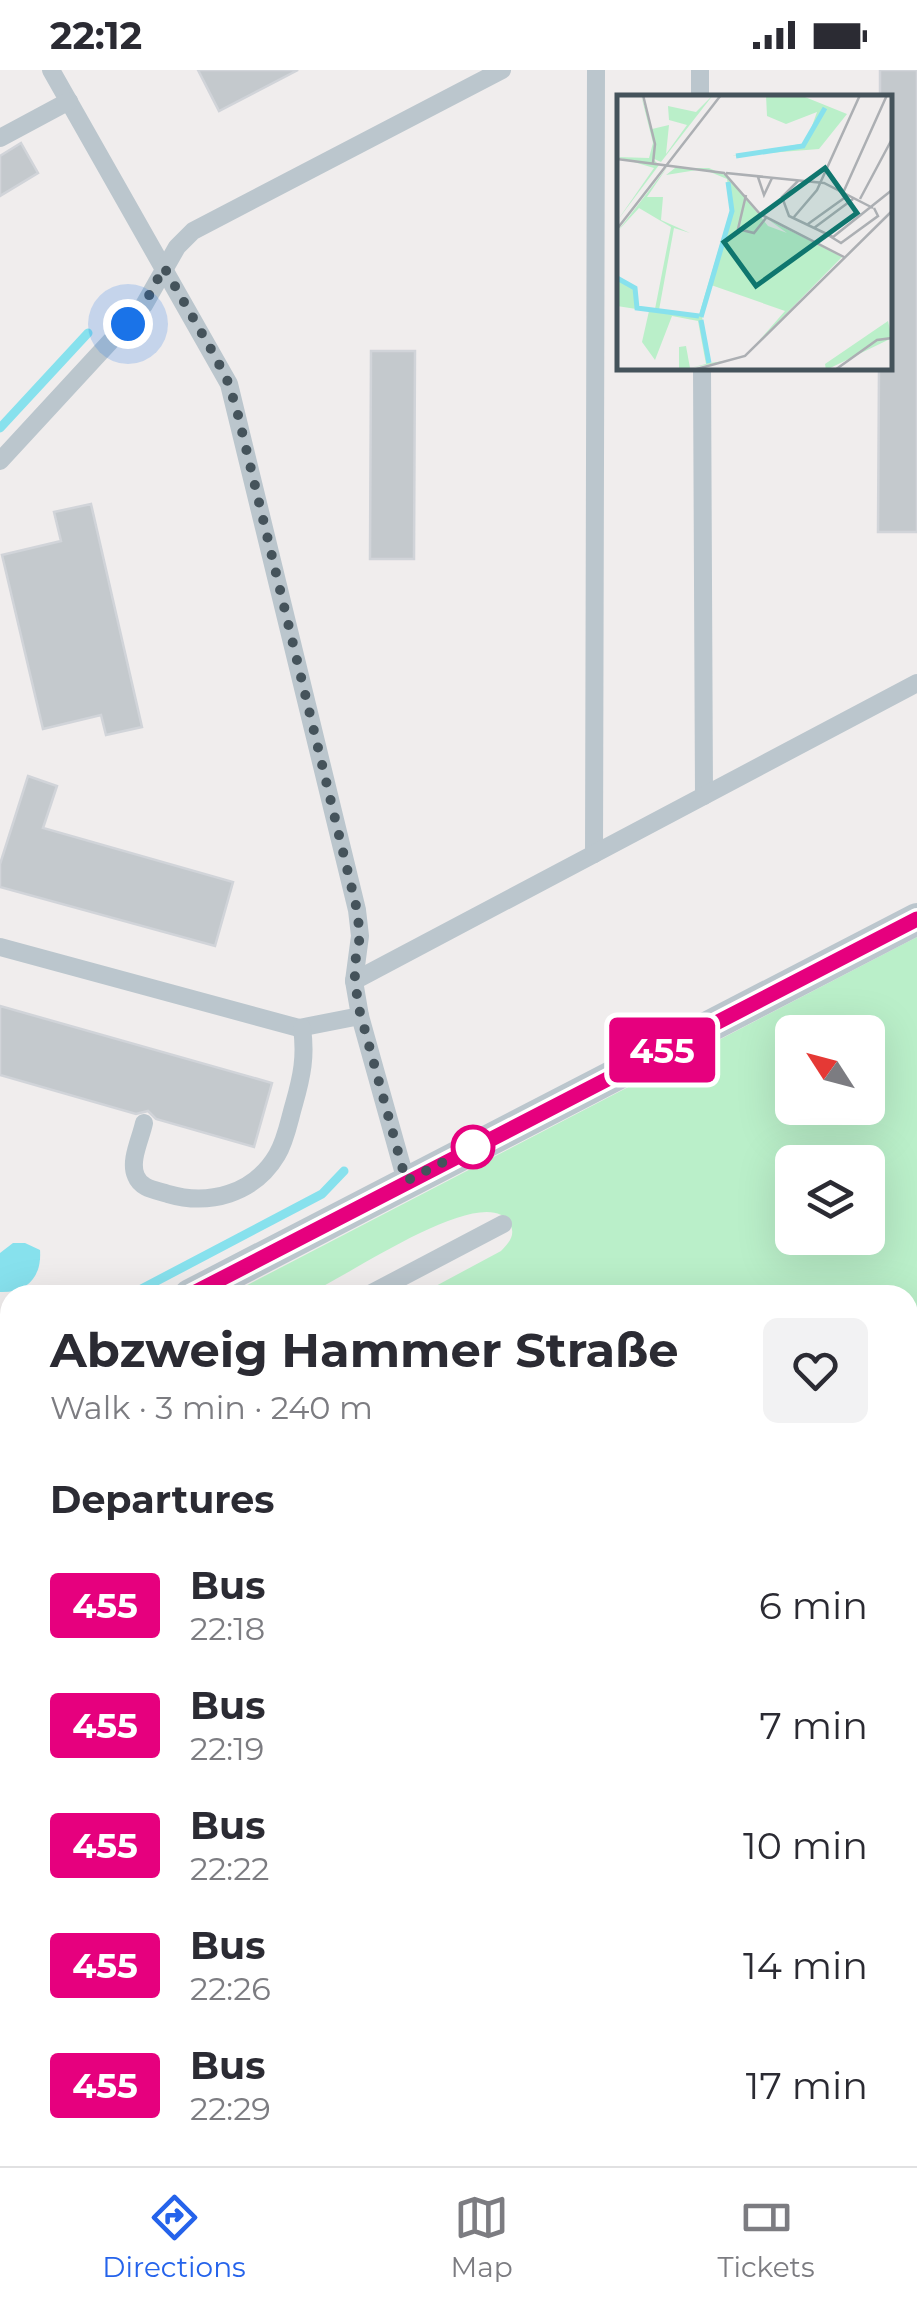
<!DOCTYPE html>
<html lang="en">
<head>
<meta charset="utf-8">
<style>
	body { margin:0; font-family:Montserrat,sans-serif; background:#f2f2f3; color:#2b2b33; height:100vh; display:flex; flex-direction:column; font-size:38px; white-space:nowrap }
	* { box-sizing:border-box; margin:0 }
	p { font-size:32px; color:#7c7c81 }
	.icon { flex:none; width:55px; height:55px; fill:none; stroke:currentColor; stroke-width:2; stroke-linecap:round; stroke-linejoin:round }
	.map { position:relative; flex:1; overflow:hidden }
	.drawer { position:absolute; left:0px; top:1215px; width:918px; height:882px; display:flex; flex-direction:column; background:#fff; border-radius:30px 30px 0 0; box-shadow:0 10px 40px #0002 }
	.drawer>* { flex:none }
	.badge { padding:0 20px; border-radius:8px; font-size:35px; line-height:65px }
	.needle { width:65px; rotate:306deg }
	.controls { position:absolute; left:775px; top:945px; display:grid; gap:20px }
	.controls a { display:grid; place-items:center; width:110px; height:110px; border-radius:15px; background:#fff; box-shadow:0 10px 40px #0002; font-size:50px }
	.you { position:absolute; width:50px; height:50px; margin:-25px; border:8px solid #fff; border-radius:50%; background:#1a73e8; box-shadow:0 0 0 15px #1a73e833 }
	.map>.badge { position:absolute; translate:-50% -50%; box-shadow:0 0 0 5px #fff }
	h2 { padding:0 50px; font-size:38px; line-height:90px }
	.round { display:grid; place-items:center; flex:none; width:105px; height:105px; border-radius:15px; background:#f2f2f3 }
	.headline { display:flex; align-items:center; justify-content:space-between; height:170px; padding:0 50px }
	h1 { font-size:48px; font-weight:700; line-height:75px }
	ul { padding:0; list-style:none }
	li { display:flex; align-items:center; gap:30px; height:120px; padding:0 50px }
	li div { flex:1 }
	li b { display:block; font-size:38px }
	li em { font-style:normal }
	li .badge { min-width:110px; font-weight:700; text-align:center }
	.status { display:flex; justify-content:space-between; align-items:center; height:70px; padding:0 50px; background:#fff; direction:ltr }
	.status svg { height:28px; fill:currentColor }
	.dock { display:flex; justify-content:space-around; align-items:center; height:140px; border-top:2px solid #e1e1e2; background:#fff; font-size:28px; color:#7c7c81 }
	.dock a { display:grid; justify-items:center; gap:5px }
	.dock .active { color:#2563eb }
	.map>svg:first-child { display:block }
</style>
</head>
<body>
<div class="status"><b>22:12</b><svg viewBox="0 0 49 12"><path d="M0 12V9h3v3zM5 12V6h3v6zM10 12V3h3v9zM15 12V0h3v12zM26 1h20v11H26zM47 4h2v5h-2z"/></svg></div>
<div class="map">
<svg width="917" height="2096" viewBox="0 0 917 2096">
	<rect width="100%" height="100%" fill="#f0eded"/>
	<g fill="#baefc9" fill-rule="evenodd">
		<path d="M917,867V2096H726L719,2088H908V1225H419L501,1181C509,1173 516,1165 510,1154C486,1107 338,1214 306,1224C288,1230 249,1225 228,1225ZM792,962H868V1038H792ZM792,1092H868V1168H792Z"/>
		<polygon points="10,1335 10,1507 0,1516 0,1339"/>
		<polygon points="10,1765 10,2088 709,2088 717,2096 0,2096 0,1773"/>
	</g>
	<path fill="#87e1ed" d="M13,1173H25L40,1180C42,1207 27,1223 0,1222V1183Z"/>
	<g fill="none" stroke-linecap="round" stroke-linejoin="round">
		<g stroke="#87e1ed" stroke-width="9">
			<polyline points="0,358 88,263"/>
			<polyline points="130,1225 322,1124 344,1101"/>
			<polyline points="0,1289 10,1285"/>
		</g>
	</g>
	<g fill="#c4c9cd" stroke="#d1d4d9" stroke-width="2.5">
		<polygon points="198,0 298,0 219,41"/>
		<polygon points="880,0 917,0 917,462 878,462 879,298 890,298 890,28 880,28"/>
		<polygon points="21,73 38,103 0,126 0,86"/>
		<polygon points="371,281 415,281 414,489 370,489"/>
		<polygon points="91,434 142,657 106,665 101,645 43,659 2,485 61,471 54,442"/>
		<polygon points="28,706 57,716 43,758 233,812 215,876 0,817 0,794"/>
		<polygon points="0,936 272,1013 254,1077 156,1049 148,1041 136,1044 0,1005"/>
	</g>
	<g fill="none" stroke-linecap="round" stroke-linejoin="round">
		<g stroke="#bbc6cd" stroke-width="18">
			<polyline points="51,0 229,314 357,840 360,866 354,911"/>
			<polyline points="700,0 700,28"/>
			<polyline points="0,68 69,31"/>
			<polyline points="702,298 704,726"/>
			<polyline points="0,391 144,235 177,177 193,161 502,0"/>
			<polyline points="594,784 596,0"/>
			<polyline points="0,877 299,958 360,946 354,911 917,613"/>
			<polyline points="360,946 406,1111"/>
			<path d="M144,1053C141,1068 129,1091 136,1106C141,1119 156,1120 168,1124C209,1136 254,1124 277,1085C286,1070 289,1051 294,1034C302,1006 306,986 302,958"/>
			<polyline points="368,1225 503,1154"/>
			<polyline points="0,1756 10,1747"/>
		</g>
		<g stroke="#bbc6cd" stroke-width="32">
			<polyline points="190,1225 917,849"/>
			<polyline points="0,1319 10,1315"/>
		</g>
	</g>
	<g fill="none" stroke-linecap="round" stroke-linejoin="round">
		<g stroke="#fff" stroke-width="22">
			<polyline id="line" points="190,1225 917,849"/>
		</g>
		<use href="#line" stroke="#e6007e" stroke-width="15"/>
		<polyline stroke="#45535b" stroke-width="10" stroke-dasharray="0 18" points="128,254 144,235 164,197 216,288 229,314 238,345 357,840 360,866 354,898 358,935 406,1111 473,1077"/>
	</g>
	<circle fill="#fff" stroke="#e6007e" stroke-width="5" cx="473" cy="1077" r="20"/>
	<g transform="translate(617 25)">
		<rect width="275" height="275" fill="#f0eded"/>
		<path d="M24,0L35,34L52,30L49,59L70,30L52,25L51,11L79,17L96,0L44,67L35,63L42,70L0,126L37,73L0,62L32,63L36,48ZM149,0H183L230,19L202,54L115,61L189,48L200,17L169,29L150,21ZM51,71L30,102H46L44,125L73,138L57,133L42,215L82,220L114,113L110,84L86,74L49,80L58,73H92L112,82L151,131L170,138L152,125L225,162L139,249L168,216L94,190L85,222L93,268L120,264L62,275V252L69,251L73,273L89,269L81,226L55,221L38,265L25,247L32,216L0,211V182L19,192L20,212L38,214L54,132L22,113L0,137ZM271,226L275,243L209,275L208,269Z" fill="#baefc9"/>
		<path fill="none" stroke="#87e1ed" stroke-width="5" d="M119,61L186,51L208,13M0,183L18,193L20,213L82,221M84,222L115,116L111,87M84,225L92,268"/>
		<path fill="none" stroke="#acafb3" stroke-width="2.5" d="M26,0L38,49L36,68M0,64L107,78L143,119L227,162M109,78L207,88L256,113M141,82L147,100L155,83M181,86L165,102L172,121L216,142L275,95M226,98L270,0M129,100L121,134L137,138L149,123M243,104L275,44M177,122L200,95L243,0M191,129L230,101M197,133L236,104M0,134L104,0M211,140L224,148L261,121L257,113M76,275L128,261L275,116M218,275L260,245L275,243"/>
		<path fill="#0f766e" fill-opacity="0.15" stroke="#0f766e" stroke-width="5" d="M208,73L240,118L139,191L107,147Z"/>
		<rect width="275" height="275" fill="none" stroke="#45535b" stroke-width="5"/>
	</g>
</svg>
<div class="controls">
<a><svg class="needle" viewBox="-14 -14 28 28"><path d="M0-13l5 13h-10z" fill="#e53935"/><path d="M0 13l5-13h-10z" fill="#7c7c81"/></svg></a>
<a><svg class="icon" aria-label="layers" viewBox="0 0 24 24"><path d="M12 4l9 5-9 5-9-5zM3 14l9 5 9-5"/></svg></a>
</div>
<div class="you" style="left:128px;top:254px"></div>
<b class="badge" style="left:662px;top:980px;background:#e6007e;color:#fff">455</b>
<section class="drawer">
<div class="headline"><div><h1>Abzweig Hammer Straße</h1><p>Walk · 3 min · 240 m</p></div><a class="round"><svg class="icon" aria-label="heart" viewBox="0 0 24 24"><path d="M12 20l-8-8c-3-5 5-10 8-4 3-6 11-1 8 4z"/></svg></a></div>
<h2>Departures</h2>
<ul>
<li><span class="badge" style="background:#e6007e;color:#fff">455</span><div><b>Bus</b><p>22:18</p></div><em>6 min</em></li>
<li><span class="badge" style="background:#e6007e;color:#fff">455</span><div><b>Bus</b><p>22:19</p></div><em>7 min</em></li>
<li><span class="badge" style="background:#e6007e;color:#fff">455</span><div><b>Bus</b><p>22:22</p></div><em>10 min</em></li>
<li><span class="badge" style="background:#e6007e;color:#fff">455</span><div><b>Bus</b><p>22:26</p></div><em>14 min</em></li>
<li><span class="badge" style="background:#e6007e;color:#fff">455</span><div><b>Bus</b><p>22:29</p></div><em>17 min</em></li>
</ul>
</section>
</div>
<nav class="dock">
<a class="active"><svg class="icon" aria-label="directions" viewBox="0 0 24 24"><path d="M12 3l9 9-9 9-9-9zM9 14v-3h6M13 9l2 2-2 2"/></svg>Directions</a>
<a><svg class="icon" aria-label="map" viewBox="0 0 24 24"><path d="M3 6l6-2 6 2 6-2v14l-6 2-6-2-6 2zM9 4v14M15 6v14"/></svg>Map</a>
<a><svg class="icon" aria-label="tickets" viewBox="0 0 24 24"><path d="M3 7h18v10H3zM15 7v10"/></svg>Tickets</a>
</nav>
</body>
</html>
